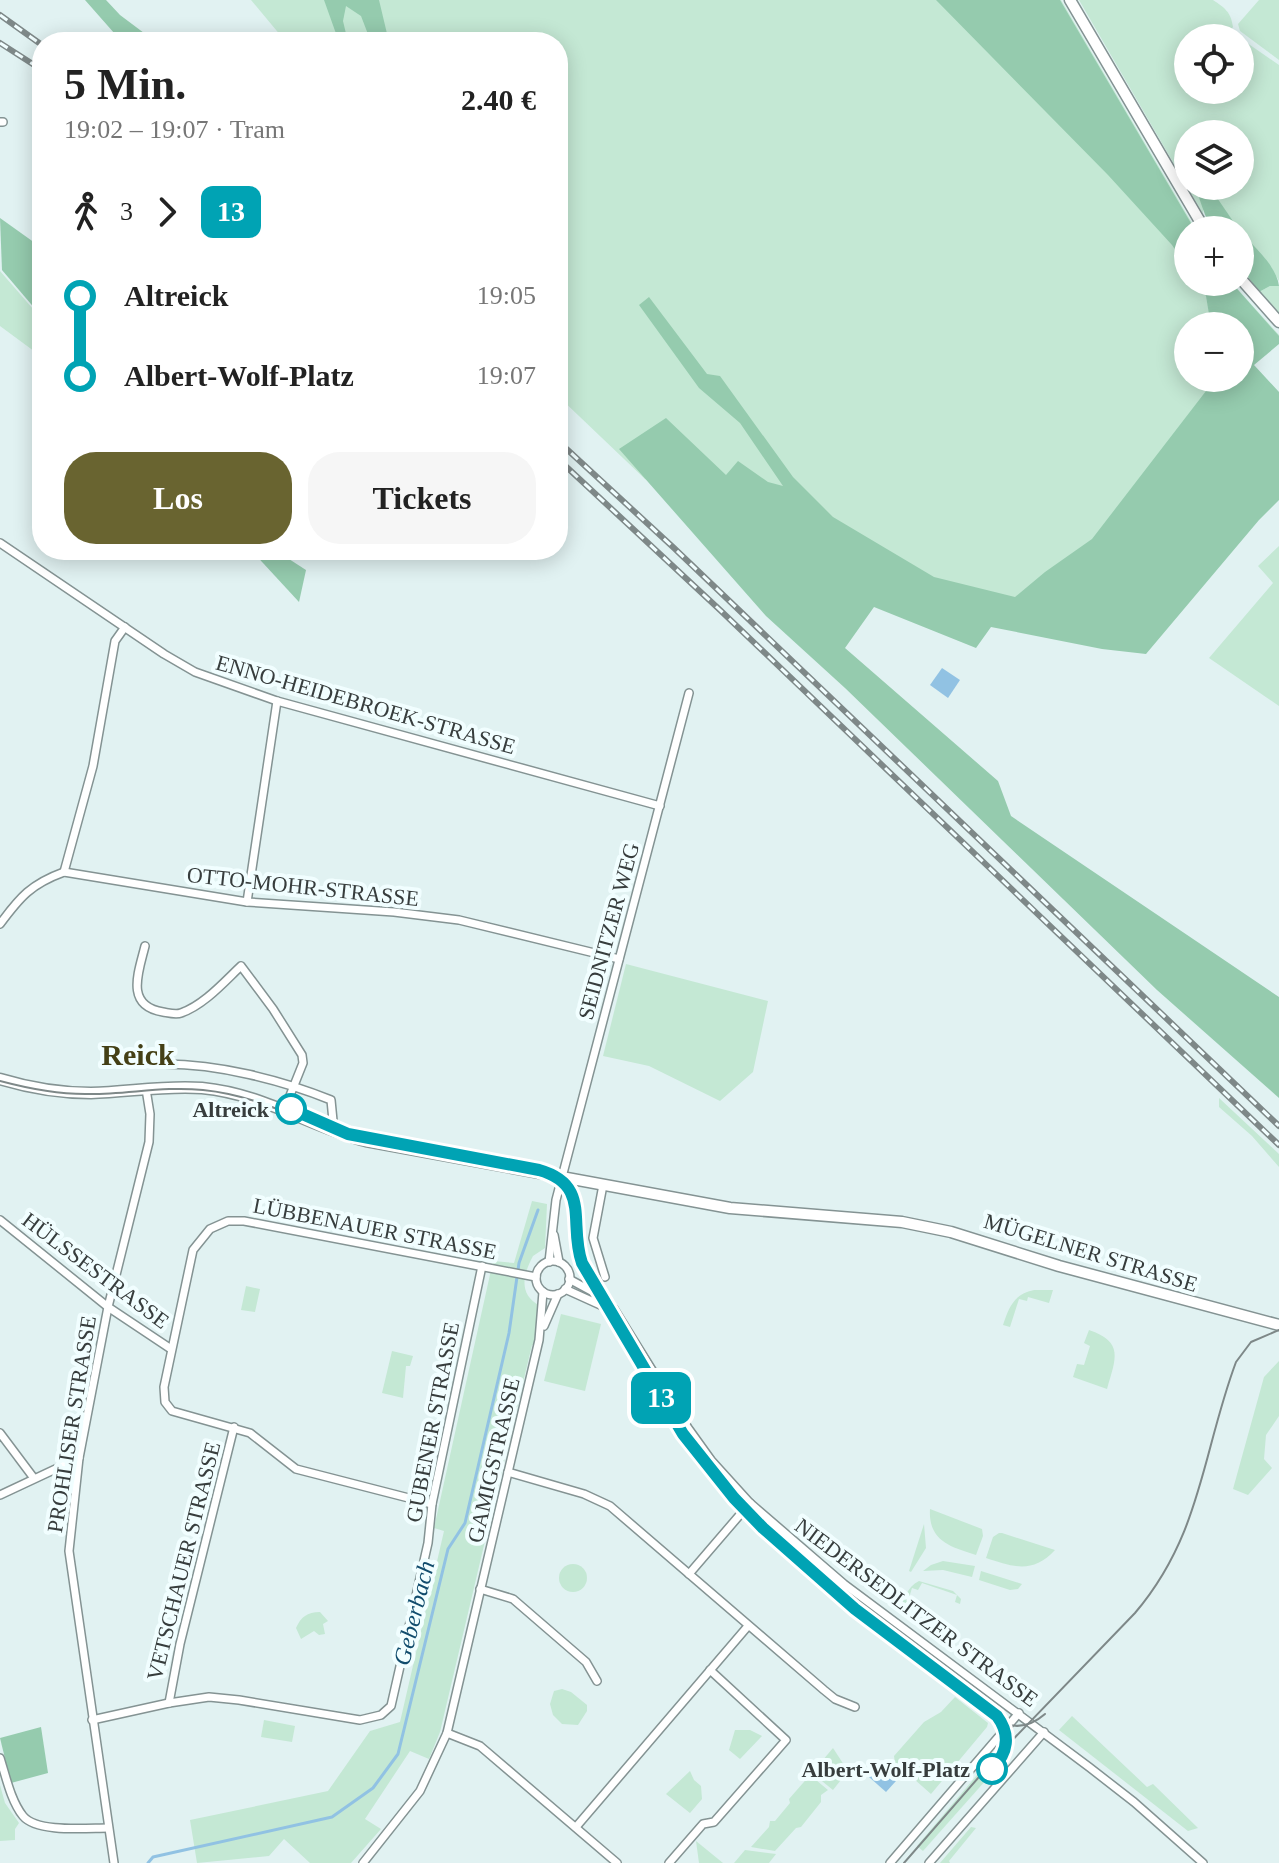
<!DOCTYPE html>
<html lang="de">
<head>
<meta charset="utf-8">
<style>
	body { margin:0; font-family:Georgia,serif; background:#f6f6f6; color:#222; height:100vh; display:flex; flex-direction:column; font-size:30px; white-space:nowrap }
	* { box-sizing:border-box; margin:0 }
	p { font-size:26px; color:#767676 }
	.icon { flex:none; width:44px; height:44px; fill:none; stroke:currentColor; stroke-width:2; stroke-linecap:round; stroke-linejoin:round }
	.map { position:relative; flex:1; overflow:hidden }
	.sheet { position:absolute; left:32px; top:32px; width:536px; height:528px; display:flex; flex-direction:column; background:#fff; border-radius:32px; box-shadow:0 4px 20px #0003 }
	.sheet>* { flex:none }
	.badge { padding:0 16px; border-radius:12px; font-size:28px; line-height:52px }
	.tools { position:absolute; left:1174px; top:24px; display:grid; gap:16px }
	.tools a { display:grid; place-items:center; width:80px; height:80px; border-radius:50%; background:#fff; box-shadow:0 4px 20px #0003; font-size:40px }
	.map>.badge { position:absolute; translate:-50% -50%; box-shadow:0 0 0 4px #fff }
	.legs { display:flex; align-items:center; gap:12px; height:88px; padding:0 32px; font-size:26px }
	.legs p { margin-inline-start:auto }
	.headline { display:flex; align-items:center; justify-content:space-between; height:136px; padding:0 32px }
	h1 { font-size:44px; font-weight:700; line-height:60px }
	.button { display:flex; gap:16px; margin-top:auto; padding:16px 32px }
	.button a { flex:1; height:92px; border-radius:32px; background:#696430; color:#fff; font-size:32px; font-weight:700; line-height:92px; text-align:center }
	.button a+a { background:#f6f6f6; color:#222 }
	ul { padding:0 32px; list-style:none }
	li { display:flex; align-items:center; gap:28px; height:80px; font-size:30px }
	li i { display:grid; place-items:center; width:12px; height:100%; margin:0 10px; background:currentColor }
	li i::after { content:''; width:20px; height:20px; margin:-10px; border:6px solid; border-radius:50%; background:#fff }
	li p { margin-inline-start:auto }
	li:first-child i { background:linear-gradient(#0000 50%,currentColor 0) }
	li:last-child i { background:linear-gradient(currentColor 50%,#0000 0) }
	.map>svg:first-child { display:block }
</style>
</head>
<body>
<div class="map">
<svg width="1279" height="1863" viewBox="0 0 1279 1863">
	<rect width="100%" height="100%" fill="#e1f2f2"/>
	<g fill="#c4e8d4" fill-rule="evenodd">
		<path d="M251,0H1061L1196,230H1188V282H1231L1279,335V342L1252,363L1066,630L645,479L558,396V42H286ZM1188,326H1240V378H1188Z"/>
		<path d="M1079,0H1213C1225,8 1231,12 1233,27L1230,31L1240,38H1188V90H1240V38L1279,65V281L1271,267L1229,218L1209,186H1240V134H1188V186H1195L1203,207V214Z"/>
		<polygon points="1259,0 1279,0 1279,60 1240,31 1238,24"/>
		<polygon points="0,271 40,317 32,329 42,336 42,357 0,326"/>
		<polygon points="1270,286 1279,286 1279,313 1259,292"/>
		<polygon points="1279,546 1279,706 1209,658 1273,583 1258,566"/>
		<polygon points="626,964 768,1001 753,1072 720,1101 649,1066 603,1056"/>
		<polygon points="1219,1098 1279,1154 1279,1167 1252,1136 1219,1107"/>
		<path d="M532,1201L547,1204L545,1248L533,1256C523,1275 518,1294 540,1306L535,1345H532L489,1525L475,1523L472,1537L485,1541L440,1732L429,1759L410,1751L365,1819L381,1829L351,1863H310L284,1839L269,1856L197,1863L190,1820L328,1791L370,1731L400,1722L444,1531L434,1528L493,1261L514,1263Z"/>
		<polygon points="246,1286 260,1289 255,1312 241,1310"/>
		<path d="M1034,1290H1053L1049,1303L1028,1297L1027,1301L1019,1299L1010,1327L1003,1325C1009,1307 1014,1294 1034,1290Z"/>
		<polygon points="561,1314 601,1324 585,1391 544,1381"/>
		<path d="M1089,1330C1124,1342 1116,1358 1107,1389L1073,1377L1077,1364L1084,1365L1090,1346L1084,1343Z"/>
		<polygon points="392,1351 413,1356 410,1366 406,1366 403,1398 382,1393"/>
		<polygon points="1279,1361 1279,1416 1266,1435 1264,1459 1272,1468 1248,1495 1233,1489 1264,1377"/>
		<path d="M930,1509L982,1529L983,1536L976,1555C951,1547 928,1541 930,1509Z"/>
		<polygon points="924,1524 926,1548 911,1572 909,1571"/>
		<path d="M999,1533H1002L1055,1550C1033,1574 1013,1567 986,1558L993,1537Z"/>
		<polygon points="943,1561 975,1566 972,1577 943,1570 923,1571 931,1565"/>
		<circle cx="573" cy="1578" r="14"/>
		<polygon points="981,1571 1022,1584 1018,1589 1010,1590 979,1580"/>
		<path d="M919,1581L953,1591L961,1599L960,1604L955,1602L957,1595L922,1583L918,1590L912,1588L905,1611L920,1619L919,1624L945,1632L947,1626L952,1628L936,1640L900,1614C902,1601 907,1587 919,1581Z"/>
		<path d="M320,1612L328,1621L323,1624L325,1634L319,1635L314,1631L301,1639L296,1628C301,1617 307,1612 320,1612Z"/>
		<polygon points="562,1689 571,1692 587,1705 587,1711 578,1725 562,1724 553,1715 550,1704 554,1691"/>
		<polygon points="955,1697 988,1723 987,1727 931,1794 914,1779 916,1774 909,1768 903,1770 895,1763 894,1756 924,1722 941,1712"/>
		<polygon points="1072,1716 1147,1787 1153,1784 1198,1828 1188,1831 1059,1730"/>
		<polygon points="264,1720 295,1726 292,1742 261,1737"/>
		<polygon points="735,1730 750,1730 762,1736 740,1759 729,1750"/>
		<polygon points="833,1748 844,1765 844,1776 833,1790 812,1773"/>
		<polygon points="994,1755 1002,1762 923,1851 917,1846"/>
		<polygon points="690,1771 694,1780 701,1786 702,1799 690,1813 666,1794"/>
		<polygon points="810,1775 828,1790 821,1795 821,1802 801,1827 796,1828 775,1851 751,1847 769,1827 770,1821 775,1821 790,1803 789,1799"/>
		<polygon points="0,1785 5,1803 19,1823 15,1829 15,1840 0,1841"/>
		<polygon points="971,1827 976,1828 949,1861 950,1863 940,1863"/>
		<polygon points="696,1841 723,1863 699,1863"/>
		<polygon points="745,1850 776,1854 769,1863 734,1863"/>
	</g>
	<g fill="#95cbae">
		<polygon points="85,0 106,0 120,15 156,42 122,42"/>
		<polygon points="324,0 379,0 389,42 371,42 361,16 346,6 343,21 348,42 339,42"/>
		<polygon points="936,0 1060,0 1195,230 1188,230 1188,269 1172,245 1108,175"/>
		<path d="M1195,186H1209L1239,230H1213C1204,216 1201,202 1195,186Z"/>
		<polygon points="0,218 42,248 42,317 2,270"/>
		<path d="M1240,231C1253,246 1277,266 1279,286H1270L1259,292L1240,266Z"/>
		<polygon points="1197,282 1231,282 1279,336 1279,344 1254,365 1279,392 1279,500 1259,520 1146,654 1102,649 991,627 976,648 874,607 845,648 998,781 1011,816 1279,997 1279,1098 1157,990 845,688 766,616 619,449 666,418 726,475 738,461 768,482 783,486 740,423 699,388 639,305 649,297 707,374 720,376 793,477 833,517 934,577 1015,597 1045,572 1092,539 1216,378 1240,378 1240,326 1211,326 1206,296"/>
		<polygon points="251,550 275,550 306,570 299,602"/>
		<polygon points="41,1727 48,1773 11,1783 0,1738"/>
	</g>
	<g fill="#91c2e3">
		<polygon points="942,668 960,680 948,698 930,685"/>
		<polygon points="879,1766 896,1781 886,1792 869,1777"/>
	</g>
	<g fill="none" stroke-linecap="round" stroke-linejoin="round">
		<polyline stroke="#91c2e3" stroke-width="3" points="148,1863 153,1857 332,1817 373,1788 398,1754 448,1549 465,1523 509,1333 519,1263 538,1210"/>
		<g stroke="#849393" stroke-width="10">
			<g id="street">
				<polyline points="0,122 3,122"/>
				<polyline points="0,543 164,654 195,672 277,701 660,806"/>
				<polyline points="64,872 93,766 115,641 125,627"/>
				<polyline points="247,902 277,701"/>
				<path d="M0,924C20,897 31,884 64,872L247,902L394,912L459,920L619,959"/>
				<path d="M145,946C139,971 124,1006 163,1012C169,1013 176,1015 181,1013C204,1005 224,982 241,966L273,1009L302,1055L303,1063L285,1108"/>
				<path d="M165,1064C218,1064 282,1080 331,1100L334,1131"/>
				<polyline points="603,1185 593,1238 605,1277"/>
				<polyline points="0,1220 108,1307 171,1349"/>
				<polyline points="554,1235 559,1262"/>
				<circle cx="553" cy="1278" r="17"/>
				<polyline points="549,1262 556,1200 689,693"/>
				<polyline points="569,1279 593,1292 614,1309 688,1428 711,1460 750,1503 844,1584 1089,1767 1134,1802 1203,1863"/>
				<polyline points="565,1289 607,1308"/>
				<polyline points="544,1326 558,1294"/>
				<polyline points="0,1433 33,1477"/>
				<polyline points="508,1472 584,1494 610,1506 824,1690 835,1699 855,1707"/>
				<polyline points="0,1495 79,1458"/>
				<polyline points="432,1504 296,1469 250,1433 172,1411 165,1402 164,1387 193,1250 210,1229 228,1221 244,1221 536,1277"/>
				<polyline points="689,1574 750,1503"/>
				<polyline points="480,1589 513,1599 586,1662 597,1681"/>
				<polyline points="169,1703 180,1644 234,1427"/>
				<polyline points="92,1720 169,1703 209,1697 239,1700 360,1720 381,1715 391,1706 428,1543 432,1504 482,1266"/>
				<polyline points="447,1733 480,1746 617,1863"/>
				<path d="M0,1758C6,1777 11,1801 23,1816C37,1833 87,1828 108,1828"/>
				<polyline points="576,1827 748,1626"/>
				<polyline points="114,1863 69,1551 79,1458 108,1307 149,1142 150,1114 146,1089"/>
				<polyline points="363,1863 420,1791 447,1733 539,1340 543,1292"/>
				<polyline points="669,1863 703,1824 714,1822 786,1740 710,1670"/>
				<polyline points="890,1863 1019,1713"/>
				<polyline points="929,1863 1044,1732"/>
			</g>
		</g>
		<g stroke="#849393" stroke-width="13">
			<g id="secondary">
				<polyline points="1070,0 1205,230"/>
				<polyline points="1240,278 1279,322"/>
				<path d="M0,1079C30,1088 60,1093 91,1093C129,1092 165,1085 202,1088C264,1094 309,1126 366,1141L730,1208L902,1222L951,1232L1059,1266L1279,1325"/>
			</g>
		</g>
		<use href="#street" stroke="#fff" stroke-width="7"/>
		<use href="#secondary" stroke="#fff" stroke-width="10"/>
		<g stroke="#7e8888" stroke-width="2">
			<path d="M0,1081C30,1089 60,1095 91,1094C129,1094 165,1086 203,1090C265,1096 309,1127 367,1143L549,1177C579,1196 569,1211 572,1241C573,1255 578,1266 585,1279C608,1317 631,1355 654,1394C669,1420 684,1447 703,1470C781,1565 896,1647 995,1719C1013,1730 1029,1728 1045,1714"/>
			<path d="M904,1863L999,1754L1135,1613C1202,1534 1202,1453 1236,1362L1251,1342L1279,1330"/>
		</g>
		<g stroke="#7e8888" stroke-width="6">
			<g id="rail">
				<polyline points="0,15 42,45"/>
				<polyline points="0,43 42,70"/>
				<polyline points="558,441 674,548 1279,1126"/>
				<polyline points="558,459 720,610 1279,1145"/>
			</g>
		</g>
		<use href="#rail" stroke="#f1feff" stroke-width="3" stroke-dasharray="9" stroke-linecap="butt"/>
	</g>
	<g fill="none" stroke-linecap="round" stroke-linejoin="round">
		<g stroke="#fff" stroke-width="18">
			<path id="line-1" d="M291,1109L348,1134L539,1170C592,1185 568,1224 582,1263L683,1434L734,1498L763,1528L855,1609L997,1716C1011,1735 1008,1753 992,1769"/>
		</g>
		<use href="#line-1" stroke="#00a3b4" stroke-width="12"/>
	</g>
	<g fill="#fff" stroke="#00a3b4" stroke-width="4">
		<circle cx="291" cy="1109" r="14"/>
		<circle cx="992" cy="1769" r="14"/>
	</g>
	<g text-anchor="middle" stroke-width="8" stroke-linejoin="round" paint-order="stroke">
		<g font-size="22" fill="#373d3d" stroke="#f1feff">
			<text transform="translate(366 704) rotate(16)" y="8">ENNO-HEIDEBROEK-STRASSE</text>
			<text transform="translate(303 886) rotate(6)" y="8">OTTO-MOHR-STRASSE</text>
			<text transform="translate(608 931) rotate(-75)" y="8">SEIDNITZER WEG</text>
			<text transform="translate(375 1228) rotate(11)" y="8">LÜBBENAUER STRASSE</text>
			<text transform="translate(1091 1252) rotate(17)" y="8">MÜGELNER STRASSE</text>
			<text transform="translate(96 1270) rotate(37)" y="8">HÜLSSESTRASSE</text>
			<text transform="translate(432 1422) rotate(-79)" y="8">GUBENER STRASSE</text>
			<text transform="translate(71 1424) rotate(-81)" y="8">PROHLISER STRASSE</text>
			<text transform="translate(493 1460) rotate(-77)" y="8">GAMIGSTRASSE</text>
			<text transform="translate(183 1561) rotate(-76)" y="8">VETSCHAUER STRASSE</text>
			<text transform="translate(917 1612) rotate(37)" y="8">NIEDERSEDLITZER STRASSE</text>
		</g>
		<g font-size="22" font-weight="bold" fill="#373d3d" stroke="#f1feff" text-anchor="end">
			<text x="269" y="1117">Altreick</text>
			<text x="970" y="1777">Albert-Wolf-Platz</text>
		</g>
		<g font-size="24" font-style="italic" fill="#114c6d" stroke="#f1feff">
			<text transform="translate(414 1613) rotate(-76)" y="8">Geberbach</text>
		</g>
		<g font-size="30" font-weight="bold" fill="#444016" stroke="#f1feff">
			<text x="138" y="1065">Reick</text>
		</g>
	</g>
</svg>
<div class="tools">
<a><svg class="icon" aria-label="locate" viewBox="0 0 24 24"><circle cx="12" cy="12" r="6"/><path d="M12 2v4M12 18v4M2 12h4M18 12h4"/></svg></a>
<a><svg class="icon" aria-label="layers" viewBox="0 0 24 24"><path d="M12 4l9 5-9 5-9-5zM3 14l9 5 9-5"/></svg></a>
<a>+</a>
<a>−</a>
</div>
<b class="badge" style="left:661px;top:1398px;background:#00a3b4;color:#fff">13</b>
<section class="sheet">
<div class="headline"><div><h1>5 Min.</h1><p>19:02 – 19:07 · Tram</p></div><b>2.40 €</b></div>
<div class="legs"><svg class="icon" aria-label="walk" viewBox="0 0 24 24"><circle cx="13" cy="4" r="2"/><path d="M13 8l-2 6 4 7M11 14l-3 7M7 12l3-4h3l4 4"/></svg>3<svg class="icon" aria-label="forward" viewBox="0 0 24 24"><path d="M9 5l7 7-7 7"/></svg><b class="badge" style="background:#00a3b4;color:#fff">13</b></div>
<ul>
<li><i style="color:#00a3b4"></i><b>Altreick</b><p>19:05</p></li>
<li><i style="color:#00a3b4"></i><b>Albert-Wolf-Platz</b><p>19:07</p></li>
</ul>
<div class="button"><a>Los</a><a>Tickets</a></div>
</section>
</div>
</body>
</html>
